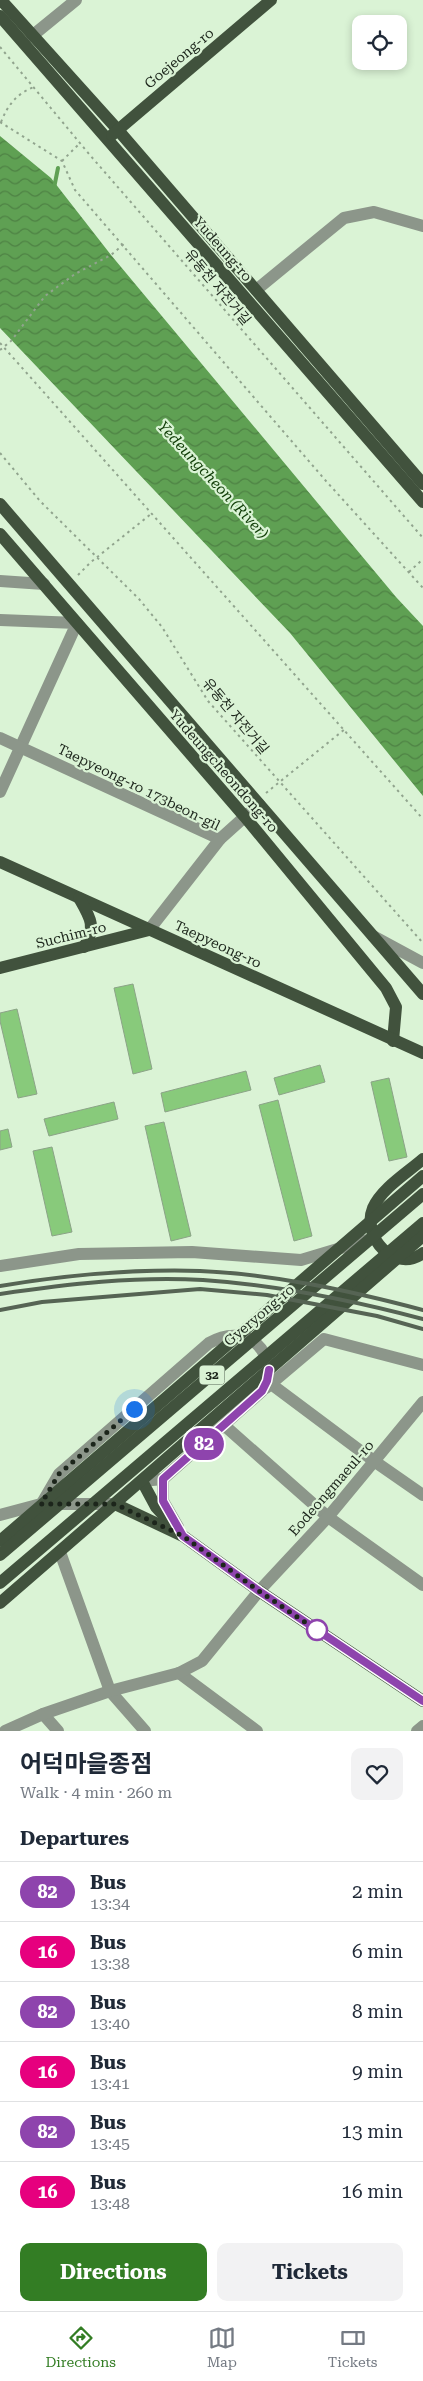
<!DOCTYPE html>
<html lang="en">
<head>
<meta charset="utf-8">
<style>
	body { margin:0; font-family:"Roboto Serif","Noto Sans KR",serif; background:#f2f2f3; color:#1f2937; height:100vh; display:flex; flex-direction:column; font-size:19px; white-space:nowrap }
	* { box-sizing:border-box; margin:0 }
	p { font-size:16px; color:#747a83 }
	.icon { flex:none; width:28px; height:28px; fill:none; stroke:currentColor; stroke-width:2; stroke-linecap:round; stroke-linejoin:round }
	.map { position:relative; height:1731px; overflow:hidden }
	.panel { display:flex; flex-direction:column; background:#fff; flex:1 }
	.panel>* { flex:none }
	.badge { padding:0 10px; border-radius:16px; font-size:18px; line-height:32px }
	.fabs { position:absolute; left:352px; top:15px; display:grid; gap:10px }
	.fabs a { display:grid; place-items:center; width:55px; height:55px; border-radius:10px; background:#fff; box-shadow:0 2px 8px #0003; font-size:25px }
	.you { position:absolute; width:25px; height:25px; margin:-12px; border:4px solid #fff; border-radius:50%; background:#1a73e8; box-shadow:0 0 0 8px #1a73e833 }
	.map>.badge { position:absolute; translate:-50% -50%; box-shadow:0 0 0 2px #fff }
	h2 { padding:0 20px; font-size:19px; line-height:45px }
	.round { display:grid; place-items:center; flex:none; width:52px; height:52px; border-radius:10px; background:#f2f2f3 }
	.headline { display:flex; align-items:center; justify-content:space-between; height:85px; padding:0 20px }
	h1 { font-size:24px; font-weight:700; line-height:38px }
	.button { display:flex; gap:10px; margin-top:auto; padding:10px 20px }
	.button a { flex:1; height:58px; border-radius:10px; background:#337d24; color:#fff; font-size:20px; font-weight:700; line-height:58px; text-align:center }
	.button a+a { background:#f2f2f3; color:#1f2937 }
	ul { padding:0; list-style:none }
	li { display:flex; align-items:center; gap:15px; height:60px; padding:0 20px; border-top:1px solid #e0e1e3 }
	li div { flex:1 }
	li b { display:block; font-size:19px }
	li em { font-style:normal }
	li .badge { min-width:55px; font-weight:700; text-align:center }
	.tabs { display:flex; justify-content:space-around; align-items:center; height:70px; border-top:1px solid #e0e1e3; background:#fff; font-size:14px; color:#747a83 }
	.tabs a { display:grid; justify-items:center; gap:2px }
	.tabs .selected { color:#337d24 }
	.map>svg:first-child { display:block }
</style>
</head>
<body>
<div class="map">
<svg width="423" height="1731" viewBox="0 0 423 1731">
	<defs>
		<pattern id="water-waves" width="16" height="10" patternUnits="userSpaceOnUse" patternTransform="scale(1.25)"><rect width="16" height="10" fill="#5fa053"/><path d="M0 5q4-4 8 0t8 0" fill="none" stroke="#4e8244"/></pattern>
	</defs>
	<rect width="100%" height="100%" fill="#daf3d5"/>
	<polygon fill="url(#water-waves)" points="0,136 51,178 111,255 396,597 423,626 423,796 290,633 0,328"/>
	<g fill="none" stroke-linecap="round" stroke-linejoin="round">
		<polyline stroke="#5fa053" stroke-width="4" points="54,188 58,168"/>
	</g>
	<g fill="#88ca7b" stroke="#8ba387">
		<polygon points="133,984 152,1069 133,1074 114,988"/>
		<polygon points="17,1009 37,1094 18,1098 0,1021 0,1013"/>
		<polygon points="320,1065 325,1082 279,1095 274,1078"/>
		<polygon points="246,1071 251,1090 165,1112 161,1093"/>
		<polygon points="389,1078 407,1157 389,1161 371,1082"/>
		<polygon points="278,1100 312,1236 294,1241 259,1105"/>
		<polygon points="114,1102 118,1119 49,1136 44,1119"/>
		<polygon points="164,1122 191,1236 171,1241 145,1126"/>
		<polygon points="8,1129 12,1147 0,1150 0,1131"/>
		<polygon points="52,1147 72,1232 52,1236 33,1151"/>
	</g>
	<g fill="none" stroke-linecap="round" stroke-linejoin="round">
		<g stroke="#91a48e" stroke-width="2" stroke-dasharray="2.5 4" stroke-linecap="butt">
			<polyline points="0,47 89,154 423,538"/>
			<polyline points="0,122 62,161 75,190 326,481 423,588"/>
			<path d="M1,122C8,105 16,94 34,87"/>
			<polyline points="62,161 80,143"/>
			<polyline points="0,343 423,819"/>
			<polyline points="0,350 11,341 45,296 75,274 111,255 124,244"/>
			<polyline points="0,453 40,501 139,599 162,627 208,701 423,943"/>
			<polyline points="409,572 423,559"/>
			<polyline points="78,575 91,562 151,514"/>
			<polyline points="266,793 345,729"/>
		</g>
		<g stroke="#8c968a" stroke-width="12">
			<polyline points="32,36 76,0"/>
			<polyline points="256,290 344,218 374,212 423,226"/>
			<polyline points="0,581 44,584"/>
			<polyline points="0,620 77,623 0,792"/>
			<polyline points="0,738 220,839"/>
			<polyline points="149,930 220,839 259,804"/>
			<polyline points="373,936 423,963"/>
			<polyline points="0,1266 79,1254 192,1252 301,1260 371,1239"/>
			<polyline points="267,1381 374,1461 423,1495"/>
			<polyline points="266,1388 324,1339 423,1365"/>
			<polyline points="225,1426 328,1517 423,1585"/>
			<polyline points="163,1479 163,1501 178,1527"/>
			<path d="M42,1503L59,1474L209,1343C247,1321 281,1352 262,1391L163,1479L142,1481"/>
			<polyline points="0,1515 41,1504 115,1504"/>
			<polyline points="60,1552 110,1691 145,1731"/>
			<polyline points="179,1673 257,1731"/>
			<polyline points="43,1714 58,1731"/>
			<polyline points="5,1731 43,1714 110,1691 179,1673 202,1661 259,1591 328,1517 423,1402"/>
			<polyline points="417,1731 423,1726"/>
		</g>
		<g stroke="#41523d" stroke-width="12">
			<polyline points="1,0 118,130 423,484"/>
			<polyline points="0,16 423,502"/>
			<polyline points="112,135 271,0"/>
			<polyline points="0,504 423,994"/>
			<polyline points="0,534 245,817 386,988 396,1007 393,1041"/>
			<polyline points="0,862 423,1053"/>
			<path d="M79,898C90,917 97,927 84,947"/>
			<polyline points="0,968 149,930"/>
			<path d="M423,1159C407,1173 382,1188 373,1208C361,1237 395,1274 423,1253"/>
			<polyline points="142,1481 156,1507 178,1531"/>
			<polyline points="115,1504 183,1536 259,1591 423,1701"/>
			<polyline points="0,1541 423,1176"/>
			<polyline points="0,1555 423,1194"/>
			<polyline points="0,1583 423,1223"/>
			<polyline points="0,1603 423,1236"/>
		</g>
		<g stroke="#566454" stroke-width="4">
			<path d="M0,1286C66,1275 133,1269 200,1271C274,1274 351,1291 423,1310"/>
			<path d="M0,1294C67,1284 136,1276 203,1280C278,1285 351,1300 423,1319"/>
			<polyline points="0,1310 42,1302 200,1289 267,1295 377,1316 423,1329"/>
		</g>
	</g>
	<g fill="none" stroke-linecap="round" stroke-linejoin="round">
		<g stroke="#fff" stroke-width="11">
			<polyline id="line" points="269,1370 267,1381 262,1391 163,1479 163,1501 183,1536 259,1591 423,1701"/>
		</g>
		<use href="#line" stroke="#8e44ad" stroke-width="8"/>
		<polyline stroke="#1c251b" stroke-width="5" stroke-dasharray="0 9" points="134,1409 59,1474 41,1504 115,1504 183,1536 259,1591 324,1635 317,1630"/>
	</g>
	<circle fill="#fff" stroke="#8e44ad" stroke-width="2.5" cx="317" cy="1630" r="10"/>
	<g text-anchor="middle" stroke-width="4.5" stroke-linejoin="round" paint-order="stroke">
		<rect fill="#daf3d5" stroke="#556353" stroke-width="1" x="199.5" y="1365.5" width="25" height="19" rx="4"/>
		<g font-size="12" font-weight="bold" fill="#1c251b">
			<text x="212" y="1379">32</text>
		</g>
		<g font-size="14" fill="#1c251b" stroke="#daf3d5">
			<text transform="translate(179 58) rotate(-40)" y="5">Goejeong-ro</text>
			<text transform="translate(223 249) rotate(49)" y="5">Yudeung-ro</text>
			<text transform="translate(218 287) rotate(50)" y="5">유동천 자전거길</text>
			<text transform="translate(236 716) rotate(50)" y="5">유동천 자전거길</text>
			<text transform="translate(224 771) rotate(49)" y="5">Yudeungcheondong-ro</text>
			<text transform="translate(139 787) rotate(26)" y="5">Taepyeong-ro 173beon-gil</text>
			<text transform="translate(71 935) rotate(-14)" y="5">Suchim-ro</text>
			<text transform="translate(218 944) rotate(25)" y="5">Taepyeong-ro</text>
			<text transform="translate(259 1315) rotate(-40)" y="5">Gyeryong-ro</text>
			<text transform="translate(331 1488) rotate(-49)" y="5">Eodeongmaeul-ro</text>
		</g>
		<g font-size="15" font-style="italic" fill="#0f3c06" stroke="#daf3d5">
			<text transform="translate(213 480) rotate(47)" y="5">Yedeungcheon (River)</text>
		</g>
	</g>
</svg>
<div class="fabs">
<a><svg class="icon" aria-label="locate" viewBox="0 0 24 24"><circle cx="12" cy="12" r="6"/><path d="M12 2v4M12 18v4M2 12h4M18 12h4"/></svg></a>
</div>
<div class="you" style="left:134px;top:1409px"></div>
<b class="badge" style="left:204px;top:1444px;background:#8e44ad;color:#fff">82</b>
</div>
<section class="panel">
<div class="headline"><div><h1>어덕마을종점</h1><p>Walk · 4 min · 260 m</p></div><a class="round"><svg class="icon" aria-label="heart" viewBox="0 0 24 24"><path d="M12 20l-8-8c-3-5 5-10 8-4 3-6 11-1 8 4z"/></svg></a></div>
<h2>Departures</h2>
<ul>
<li><span class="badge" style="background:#8e44ad;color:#fff">82</span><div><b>Bus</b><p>13:34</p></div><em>2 min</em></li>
<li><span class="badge" style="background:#e6007e;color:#fff">16</span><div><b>Bus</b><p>13:38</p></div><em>6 min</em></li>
<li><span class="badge" style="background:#8e44ad;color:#fff">82</span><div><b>Bus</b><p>13:40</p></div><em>8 min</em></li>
<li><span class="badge" style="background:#e6007e;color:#fff">16</span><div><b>Bus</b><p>13:41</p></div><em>9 min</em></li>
<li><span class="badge" style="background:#8e44ad;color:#fff">82</span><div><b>Bus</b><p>13:45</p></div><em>13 min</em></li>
<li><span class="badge" style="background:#e6007e;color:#fff">16</span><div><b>Bus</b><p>13:48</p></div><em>16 min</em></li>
</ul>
<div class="button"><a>Directions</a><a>Tickets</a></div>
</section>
<nav class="tabs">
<a class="selected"><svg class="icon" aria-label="directions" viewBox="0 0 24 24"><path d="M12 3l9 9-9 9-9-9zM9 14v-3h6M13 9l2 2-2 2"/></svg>Directions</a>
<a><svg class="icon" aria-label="map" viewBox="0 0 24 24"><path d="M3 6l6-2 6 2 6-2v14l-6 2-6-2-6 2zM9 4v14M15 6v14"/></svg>Map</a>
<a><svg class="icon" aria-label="tickets" viewBox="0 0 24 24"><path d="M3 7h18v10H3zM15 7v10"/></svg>Tickets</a>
</nav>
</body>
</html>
